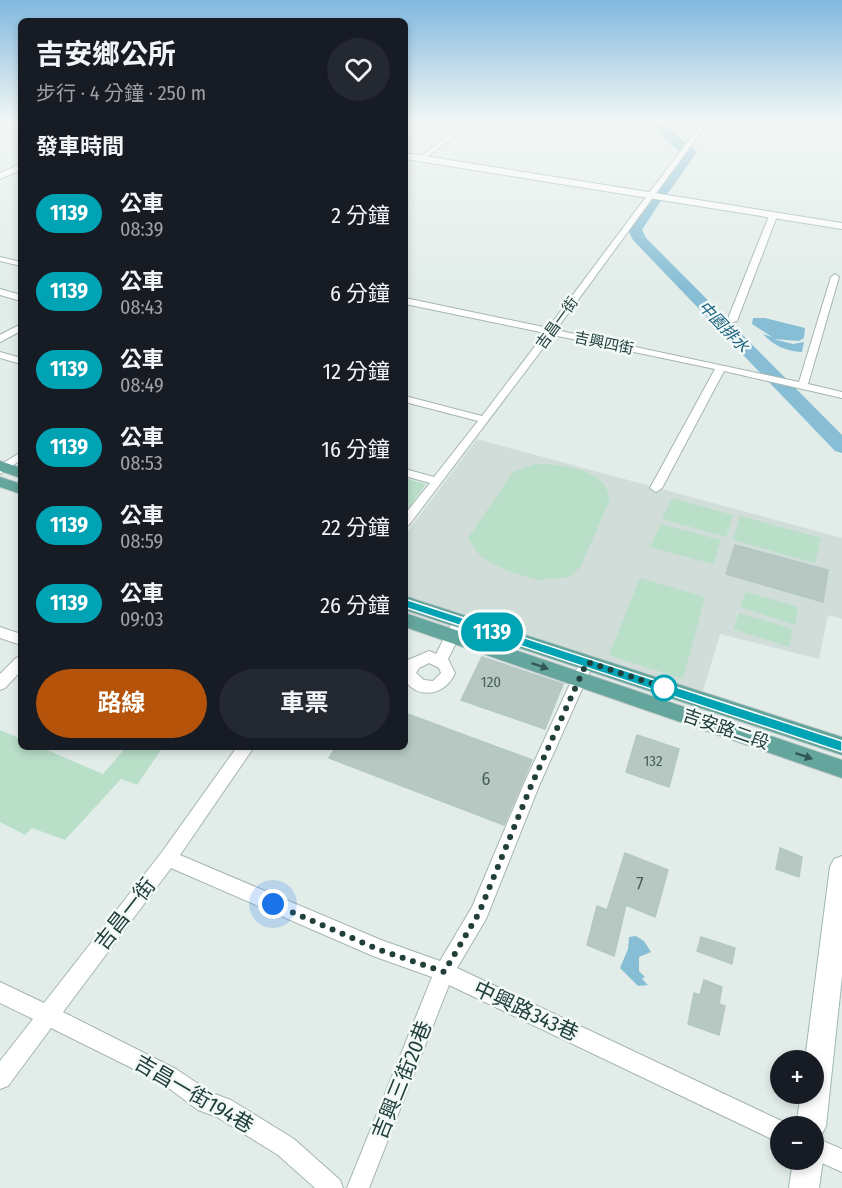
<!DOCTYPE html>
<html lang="zh-TW">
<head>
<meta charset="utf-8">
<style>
	body { margin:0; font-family:"Fira Sans Condensed","Noto Sans TC",sans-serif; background:#242831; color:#f1f3f6; height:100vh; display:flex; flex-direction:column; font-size:22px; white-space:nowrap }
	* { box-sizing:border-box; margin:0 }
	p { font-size:20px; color:#9ea1a6 }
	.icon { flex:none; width:33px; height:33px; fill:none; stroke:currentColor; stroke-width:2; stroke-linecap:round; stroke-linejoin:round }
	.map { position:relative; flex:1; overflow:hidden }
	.panel { position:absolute; left:18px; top:18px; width:390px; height:732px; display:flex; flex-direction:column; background:#171b24; border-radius:9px; box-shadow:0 3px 9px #0003 }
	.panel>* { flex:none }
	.badge { padding:0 12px; border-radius:20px; font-size:21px; line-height:39px }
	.tools { position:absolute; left:770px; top:1050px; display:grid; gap:12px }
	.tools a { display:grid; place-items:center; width:54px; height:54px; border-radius:50%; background:#171b24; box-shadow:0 3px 9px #0003; font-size:30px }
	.you { position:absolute; width:30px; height:30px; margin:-15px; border:4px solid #fff; border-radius:50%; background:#1a73e8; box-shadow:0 0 0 9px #1a73e833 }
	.map>.badge { position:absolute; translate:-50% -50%; box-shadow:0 0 0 3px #fff }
	h2 { padding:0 18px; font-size:22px; line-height:54px }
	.round { display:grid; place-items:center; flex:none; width:63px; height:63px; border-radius:32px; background:#242831 }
	.overview { display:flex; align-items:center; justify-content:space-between; height:102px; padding:0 18px }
	h1 { font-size:28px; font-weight:700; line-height:45px }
	.cta { display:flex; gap:12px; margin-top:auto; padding:12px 18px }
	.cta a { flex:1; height:69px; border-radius:36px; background:#b45309; color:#fff; font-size:24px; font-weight:700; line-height:69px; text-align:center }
	.cta a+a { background:#242831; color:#f1f3f6 }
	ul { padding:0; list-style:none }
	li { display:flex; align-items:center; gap:18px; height:78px; padding:0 18px }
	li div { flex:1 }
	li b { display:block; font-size:22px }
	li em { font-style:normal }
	li .badge { min-width:66px; font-weight:700; text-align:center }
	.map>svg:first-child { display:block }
</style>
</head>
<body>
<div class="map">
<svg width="842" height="1188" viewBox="0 0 842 1188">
	<rect width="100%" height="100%" fill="#e2ede9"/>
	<polygon fill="#d0ddd9" points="477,439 842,538 842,619 828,615 819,659 720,634 703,691 405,595 405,535"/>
	<g fill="#b9dfc9">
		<path d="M536,464C557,464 591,467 605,486C607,489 609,495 610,499L581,566L570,577L539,580L507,571L481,557L468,538L513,472Z"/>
		<polygon points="405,478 426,484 405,513"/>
		<polygon points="672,498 733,515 726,537 662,519"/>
		<polygon points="740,516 821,538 815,563 733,540"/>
		<polygon points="661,524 721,540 713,564 650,547"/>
		<polygon points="640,578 705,597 683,679 609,655"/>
		<polygon points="746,592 798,607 795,625 740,607"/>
		<polygon points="739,613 793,629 789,647 733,629"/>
		<polygon points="0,730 21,739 21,747 40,747 103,774 126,747 163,747 137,785 121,779 65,840 32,828 25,835 0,822"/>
	</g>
	<g fill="#87bed5">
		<path d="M753,318H765L805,328L804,338L799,341L773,339L793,344L804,342L802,352C786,351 774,346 763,334L772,337L752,324Z"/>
		<polygon points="636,936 644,941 651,952 639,957 639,971 645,977 642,979 648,985 638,986 620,968 628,949 629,937"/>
	</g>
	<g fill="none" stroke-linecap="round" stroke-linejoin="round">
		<polygon fill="#87bed5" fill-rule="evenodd" points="648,121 660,121 697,152 666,196 660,197 662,199 642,230 646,238 842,435 842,453 835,451 633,240 628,230 650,196 656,195 654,193 684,153 676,149"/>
	</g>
	<g fill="#b7c8c3" stroke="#b4c7c2" stroke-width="1.5">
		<polygon points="735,545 828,570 823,602 726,574"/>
		<polygon points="482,657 563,684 545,729 461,700"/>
		<polygon points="405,713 532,760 504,825 329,758 336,747 405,747"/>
		<polygon points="637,735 679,749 669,787 626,772"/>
		<polygon points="780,848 802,857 799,877 776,869"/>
		<polygon points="625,853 668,870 655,917 626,905 614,956 587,945 597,906 607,910"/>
		<polygon points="701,937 735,948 732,964 697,951"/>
		<polygon points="704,980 722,987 719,1004 725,1006 719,1035 688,1024 694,993 700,995"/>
	</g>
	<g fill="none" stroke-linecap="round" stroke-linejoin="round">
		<g stroke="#a4b5b1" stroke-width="2">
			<g id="street">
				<polygon points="467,121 474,121 423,160 419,160 419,158"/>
				<polygon points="703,121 709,121 556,330 799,382 831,277 835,274 839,277 808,384 842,392 842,398 724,371 662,488 656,492 650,488 715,369 553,335 409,525 405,526 405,514 430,483 405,476 405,469 434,477 478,421 405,402 405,396 482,416 545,333 405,304 405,298 548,328"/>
				<polygon points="773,214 777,216 737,321 729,323 727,321 769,216"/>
				<polygon points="0,257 21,262 21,266 0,261"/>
				<polygon points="0,289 21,295 21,301 0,295"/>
				<polygon points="21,324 21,331 0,342 0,335"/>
				<polygon points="0,352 21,358 21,364 0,358"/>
				<polygon points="21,452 21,460 0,474 0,465"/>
				<path d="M460,616L465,617L467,621L448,659L455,673C440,708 391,692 408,660L429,651L436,654L455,617ZM429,663L439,668L441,673L433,681L424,680L416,673L419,668Z"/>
				<polygon points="0,627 21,634 21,645 0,638"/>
				<polygon points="21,656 21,671 5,688 0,690 0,674 16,658"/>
				<polygon points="587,656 592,658 594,662 539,786 486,919 457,968 788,1124 789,1126 780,1126 780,1143 449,985 369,1188 347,1188 432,977 373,956 171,868 63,1012 176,1069 212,1093 231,1100 294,1139 340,1180 343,1188 315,1188 278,1155 217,1117 198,1110 162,1083 51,1028 8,1086 0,1089 0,1061 33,1019 0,1003 0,982 44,1003 162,852 237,747 254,747 180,855 381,940 440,961 472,907 523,786 580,662 582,658"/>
				<polygon points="813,1137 842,1149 842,1172 813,1159"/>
			</g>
		</g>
		<g stroke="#9fb9b3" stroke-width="2">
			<g id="secondary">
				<polygon points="405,153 842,223 842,229 405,159"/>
				<polygon points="21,164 21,170 0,179 0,173"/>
				<polygon points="842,856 842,976 826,1126 821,1136 813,1140 813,1126 796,1126 801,1094 813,1094 813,1060 805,1060 830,867 834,859"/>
				<polygon points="813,1147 819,1149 823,1160 819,1188 789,1188 793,1160 813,1160"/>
			</g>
		</g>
		<g stroke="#c1c9c8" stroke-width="2">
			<g id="primary">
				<polygon points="0,461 21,468 21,478 0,471"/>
				<polygon points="0,477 21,484 21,494 0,487"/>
				<polygon points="405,596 842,737 842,755 405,610"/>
				<polygon points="405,613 842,760 842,778 405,627"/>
			</g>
		</g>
		<use href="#street" fill="#fff" fill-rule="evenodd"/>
		<use href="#secondary" fill="#fff" fill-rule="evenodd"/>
		<use href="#primary" fill="#64a59d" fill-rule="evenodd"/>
	</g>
	<defs><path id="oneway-solid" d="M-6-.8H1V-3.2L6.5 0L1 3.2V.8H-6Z" transform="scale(1.5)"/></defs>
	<g fill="#325854">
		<use href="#oneway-solid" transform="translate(540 666) rotate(19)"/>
		<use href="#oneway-solid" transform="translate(804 756) rotate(19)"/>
	</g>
	<linearGradient id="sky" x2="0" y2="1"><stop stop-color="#81b8e0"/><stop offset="0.42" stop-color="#f2f7f5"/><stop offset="1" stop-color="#f2f7f5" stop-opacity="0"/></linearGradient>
	<rect width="842" height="287" fill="url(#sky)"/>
	<polygon fill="#00a3b4" stroke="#fff" stroke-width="1.5" points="405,599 842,741 842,752 401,606 401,600"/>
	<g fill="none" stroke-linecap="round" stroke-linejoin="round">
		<polyline stroke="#213f3b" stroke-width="6" stroke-dasharray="0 10.8" points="273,904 380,950 444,972 479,913 531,786 587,662 672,690 664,688"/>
	</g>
	<circle fill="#fff" stroke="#00a3b4" stroke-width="3" cx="664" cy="688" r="12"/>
	<g text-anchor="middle" stroke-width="5" stroke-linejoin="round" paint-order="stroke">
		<g font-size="15" fill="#213f3b" stroke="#f2f9f7">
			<text transform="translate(557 323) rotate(-54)" y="5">吉昌一街</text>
			<text transform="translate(604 343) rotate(12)" y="5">吉興四街</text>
		</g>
		<g font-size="15" fill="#46615d">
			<text x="491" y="687">120</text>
			<text x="653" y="766">132</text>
		</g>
		<g font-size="16" font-style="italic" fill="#175f7e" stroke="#f2f9f7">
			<text transform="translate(724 326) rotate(46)" y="6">中園排水</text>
		</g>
		<g font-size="18" fill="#213f3b" stroke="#f2f9f7">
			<text transform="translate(726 729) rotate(19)" y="6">吉安路二段</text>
		</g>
		<g font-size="18" fill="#46615d">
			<text x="486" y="785">6</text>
			<text x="640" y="890">7</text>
		</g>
		<g font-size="21" fill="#213f3b" stroke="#f2f9f7">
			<text transform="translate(125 914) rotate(-52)" y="7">吉昌一街</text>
			<text transform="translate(526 1011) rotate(25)" y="7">中興路343巷</text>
			<text transform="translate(402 1080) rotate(-68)" y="7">吉興三街20巷</text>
			<text transform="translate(194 1094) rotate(30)" y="7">吉昌一街194巷</text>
		</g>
	</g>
</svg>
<div class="tools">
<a>+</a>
<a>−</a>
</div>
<div class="you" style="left:273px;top:904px"></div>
<b class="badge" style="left:492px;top:632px;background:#00a3b4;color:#fff">1139</b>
<section class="panel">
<div class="overview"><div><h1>吉安鄉公所</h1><p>步行 · 4 分鐘 · 250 m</p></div><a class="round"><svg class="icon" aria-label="heart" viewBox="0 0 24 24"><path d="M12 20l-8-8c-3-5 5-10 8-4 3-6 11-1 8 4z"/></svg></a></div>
<h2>發車時間</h2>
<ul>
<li><span class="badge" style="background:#00a3b4;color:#fff">1139</span><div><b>公車</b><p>08:39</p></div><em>2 分鐘</em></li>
<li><span class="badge" style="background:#00a3b4;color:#fff">1139</span><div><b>公車</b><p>08:43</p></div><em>6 分鐘</em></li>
<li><span class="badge" style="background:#00a3b4;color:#fff">1139</span><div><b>公車</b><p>08:49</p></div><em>12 分鐘</em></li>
<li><span class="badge" style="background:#00a3b4;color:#fff">1139</span><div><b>公車</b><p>08:53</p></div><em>16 分鐘</em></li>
<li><span class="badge" style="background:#00a3b4;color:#fff">1139</span><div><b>公車</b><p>08:59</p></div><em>22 分鐘</em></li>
<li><span class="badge" style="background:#00a3b4;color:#fff">1139</span><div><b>公車</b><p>09:03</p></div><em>26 分鐘</em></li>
</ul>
<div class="cta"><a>路線</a><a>車票</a></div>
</section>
</div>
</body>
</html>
